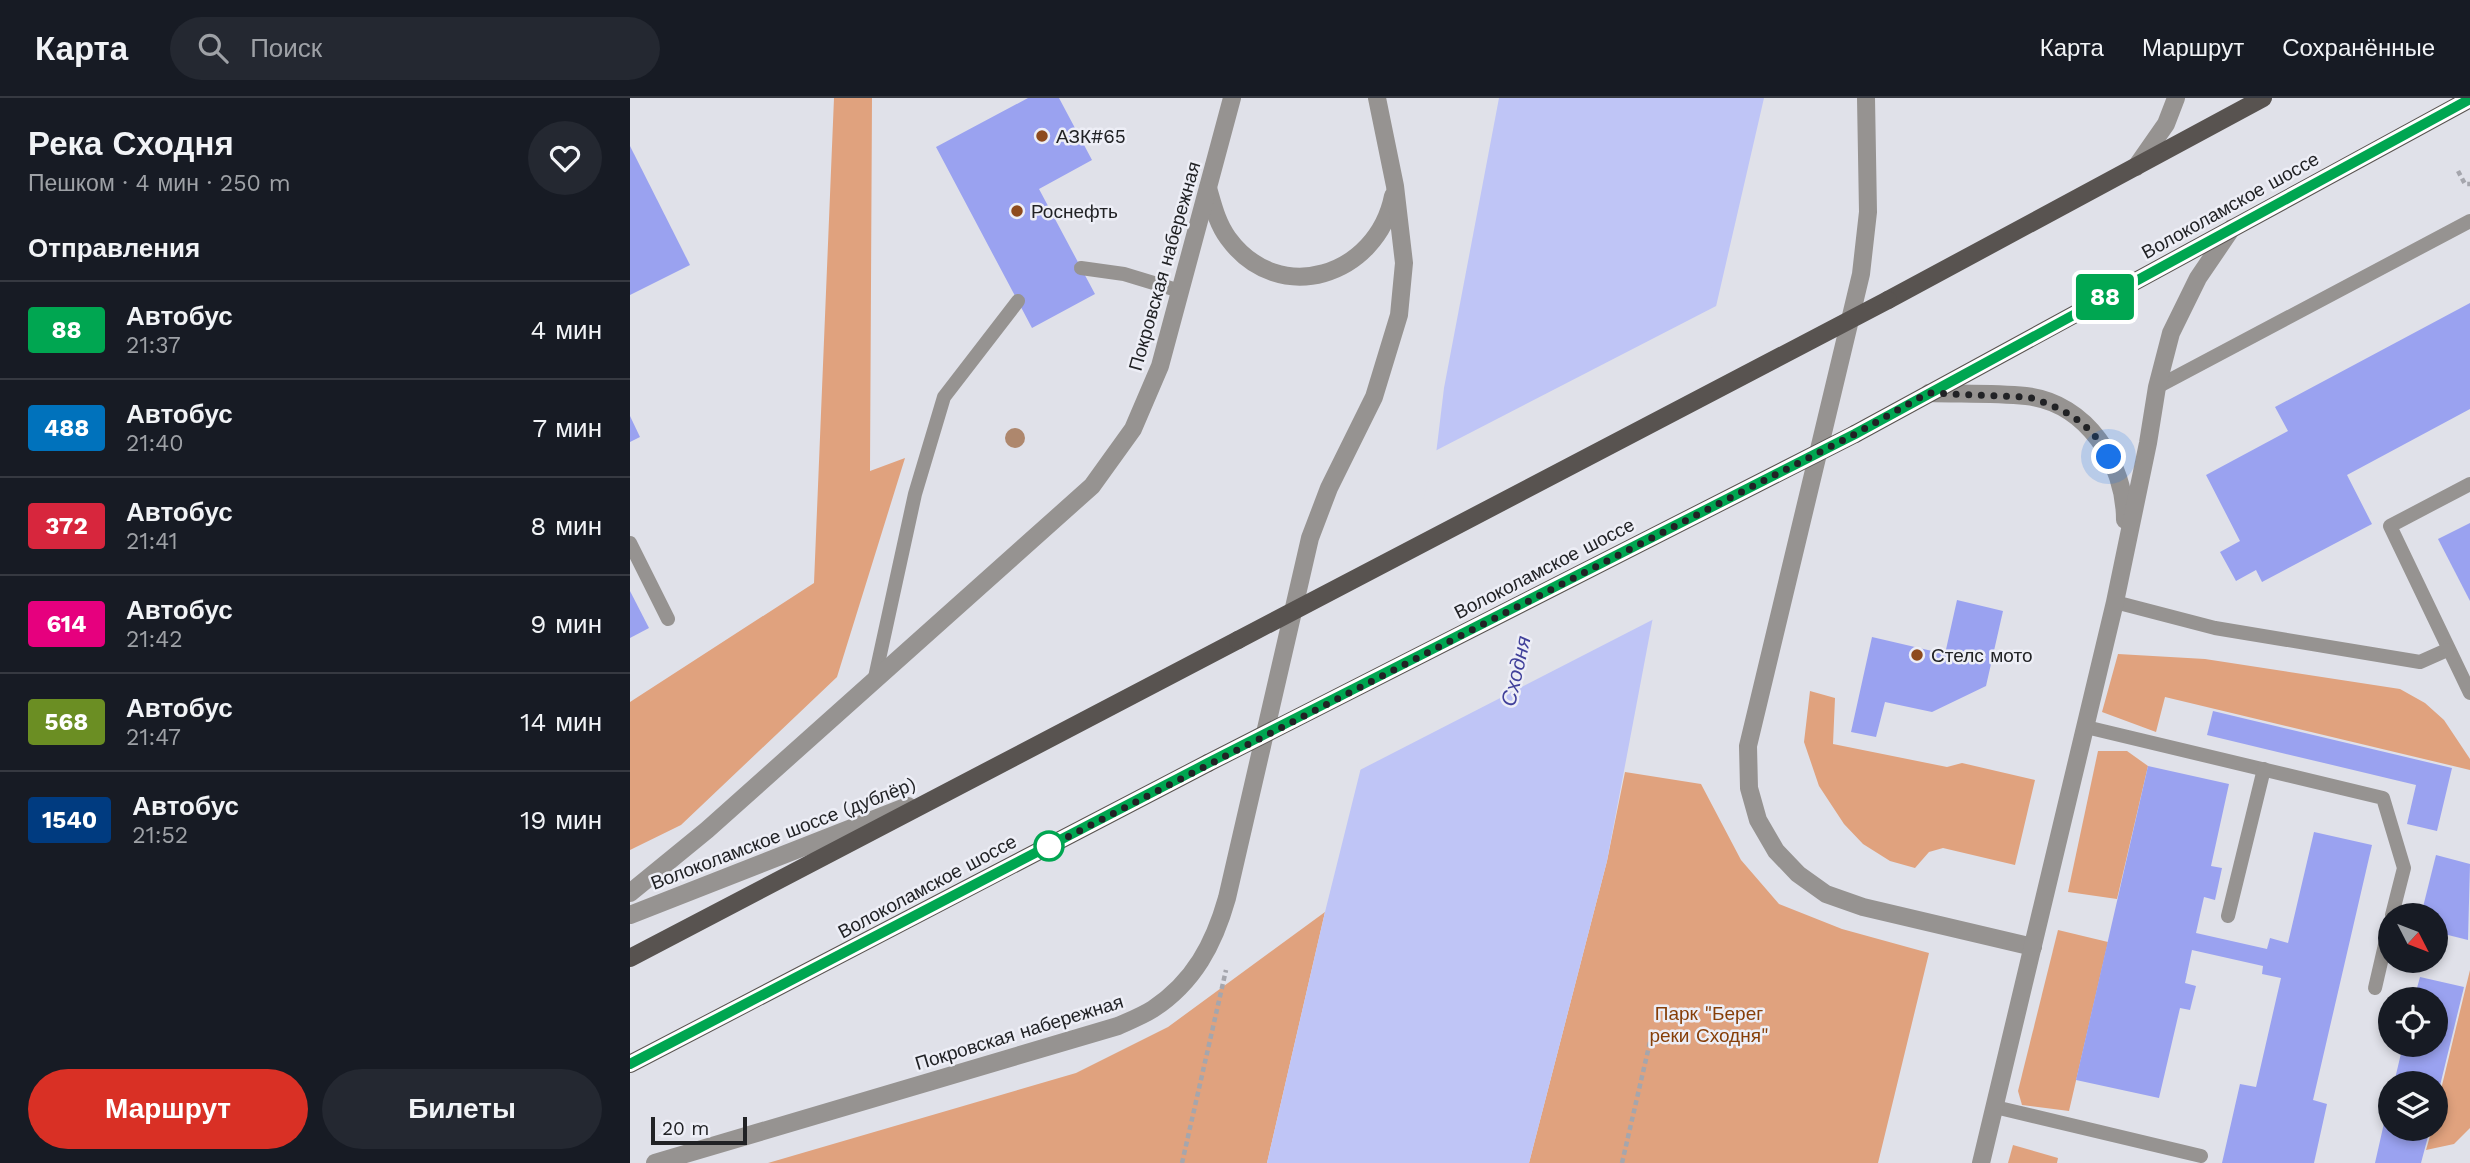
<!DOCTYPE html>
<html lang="ru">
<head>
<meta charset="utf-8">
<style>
	body { margin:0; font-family:"Work Sans",sans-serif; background:#242831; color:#f1f3f6; height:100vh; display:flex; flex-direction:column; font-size:26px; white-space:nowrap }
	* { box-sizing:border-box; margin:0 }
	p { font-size:23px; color:#9ea1a6 }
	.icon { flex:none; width:38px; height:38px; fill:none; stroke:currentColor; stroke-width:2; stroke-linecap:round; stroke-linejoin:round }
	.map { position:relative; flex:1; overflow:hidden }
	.sheet { display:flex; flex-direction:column; background:#171b24; width:630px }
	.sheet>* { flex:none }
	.badge { padding:0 14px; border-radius:5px; font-size:24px; line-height:46px }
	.needle { width:46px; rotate:132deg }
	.buttons { position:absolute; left:1748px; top:805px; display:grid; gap:14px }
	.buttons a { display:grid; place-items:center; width:70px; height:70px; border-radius:50%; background:#171b24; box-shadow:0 4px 10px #0003; font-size:35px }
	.scale { position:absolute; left:21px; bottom:18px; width:96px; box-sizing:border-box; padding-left:7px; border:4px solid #212225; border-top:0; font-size:19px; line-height:24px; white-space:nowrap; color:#212225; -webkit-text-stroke:5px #edeef6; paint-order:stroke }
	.you { position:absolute; width:35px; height:35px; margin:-18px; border:5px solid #fff; border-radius:50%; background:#1a73e8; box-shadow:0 0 0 10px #1a73e833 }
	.map>.badge { position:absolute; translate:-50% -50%; box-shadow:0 0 0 4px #fff }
	h2 { padding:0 28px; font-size:26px; line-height:63px }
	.round { display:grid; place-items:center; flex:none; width:74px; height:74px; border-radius:37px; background:#242831 }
	.overview { display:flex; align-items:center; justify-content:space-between; height:119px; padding:0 28px }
	h1 { font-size:33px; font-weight:600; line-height:52px }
	.action { display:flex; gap:14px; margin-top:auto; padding:14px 28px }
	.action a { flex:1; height:80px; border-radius:42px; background:#d93025; color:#fff; font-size:28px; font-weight:600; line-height:80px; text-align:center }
	.action a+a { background:#242831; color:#f1f3f6 }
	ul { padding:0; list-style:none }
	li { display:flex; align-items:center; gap:21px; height:98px; padding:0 28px; border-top:2px solid #363941 }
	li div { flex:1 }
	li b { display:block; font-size:26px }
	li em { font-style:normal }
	li .badge { min-width:77px; font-weight:700; text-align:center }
	header { display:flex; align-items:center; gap:42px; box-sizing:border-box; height:98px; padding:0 35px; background:#171b24; border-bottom:2px solid #363941 }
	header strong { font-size:33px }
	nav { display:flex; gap:38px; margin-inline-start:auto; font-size:24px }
	.search { width:490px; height:63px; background:#242831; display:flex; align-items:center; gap:18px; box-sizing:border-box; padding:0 24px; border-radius:38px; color:#9ea1a6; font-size:26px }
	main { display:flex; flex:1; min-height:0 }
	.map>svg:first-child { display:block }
</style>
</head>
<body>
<header>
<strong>Карта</strong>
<div class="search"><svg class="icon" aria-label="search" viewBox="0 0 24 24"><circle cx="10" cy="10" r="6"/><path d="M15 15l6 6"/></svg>Поиск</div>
<nav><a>Карта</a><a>Маршрут</a><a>Сохранённые</a></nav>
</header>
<main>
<section class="sheet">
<div class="overview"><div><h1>Река Сходня</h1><p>Пешком · 4 мин · 250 m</p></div><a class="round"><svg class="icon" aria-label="heart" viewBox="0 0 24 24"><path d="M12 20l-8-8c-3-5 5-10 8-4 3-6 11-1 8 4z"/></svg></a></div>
<h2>Отправления</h2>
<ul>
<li><span class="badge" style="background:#00a651;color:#fff">88</span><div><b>Автобус</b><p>21:37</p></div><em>4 мин</em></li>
<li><span class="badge" style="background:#0072bc;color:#fff">488</span><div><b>Автобус</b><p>21:40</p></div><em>7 мин</em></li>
<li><span class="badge" style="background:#d7263d;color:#fff">372</span><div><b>Автобус</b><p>21:41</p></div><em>8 мин</em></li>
<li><span class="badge" style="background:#e6007e;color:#fff">614</span><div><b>Автобус</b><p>21:42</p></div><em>9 мин</em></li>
<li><span class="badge" style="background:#6b8e23;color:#fff">568</span><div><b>Автобус</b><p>21:47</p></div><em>14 мин</em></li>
<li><span class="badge" style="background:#003b80;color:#fff">1540</span><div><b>Автобус</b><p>21:52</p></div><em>19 мин</em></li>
</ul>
<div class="action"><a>Маршрут</a><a>Билеты</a></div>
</section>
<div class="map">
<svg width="1840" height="1065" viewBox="0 0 1840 1065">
	<rect width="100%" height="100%" fill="#e0e1e9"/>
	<g fill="#e0a27e">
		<polygon points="204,0 242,0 240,373 275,360 207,579 51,727 0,752 0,604 184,485"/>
		<polygon points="1488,556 1575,561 1770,591 1795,605 1814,622 1840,661 1840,672 1535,599 1526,634 1472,614"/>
		<polygon points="1180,593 1205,600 1203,646 1317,669 1332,665 1405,682 1385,767 1313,750 1299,754 1285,770 1260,763 1233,746 1214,726 1189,688 1174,644"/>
		<polygon points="1468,653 1497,653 1518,668 1487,801 1438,794"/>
		<polygon points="995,674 1071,686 1111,762 1149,806 1212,831 1299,855 1248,1065 899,1065 977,763"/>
		<polygon points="695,814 637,1065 138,1065 446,975 538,929"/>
		<polygon points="1428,832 1478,844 1439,1013 1392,1007 1388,993"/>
		<polygon points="1840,872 1840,1030 1824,1046 1796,1052 1802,1031 1806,1031 1806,1012"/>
		<polygon points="1383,1047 1428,1060 1427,1065 1378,1065"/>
	</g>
	<polygon fill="#bfc5f6" points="869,0 1134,0 1076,252 1023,519 977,763 899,1065 637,1065 695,814 803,381 814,290"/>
	<polygon fill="#e0e1e9" points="1090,206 1026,520 726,674 799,380 803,354"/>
	<g fill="#9aa2f0">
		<polygon points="398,0 429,0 462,62 409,91 465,196 402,230 306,49"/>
		<polygon points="0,48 60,167 0,197"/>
		<polygon points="1840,205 1840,311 1717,377 1742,426 1632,484 1626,472 1606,483 1590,454 1610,443 1576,377 1658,333 1645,309"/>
		<polygon points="0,318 10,339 0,344"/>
		<polygon points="1840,425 1840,503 1808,441"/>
		<polygon points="0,493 19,530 0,540"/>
		<polygon points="1327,502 1373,513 1356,588 1302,614 1255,604 1246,639 1221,634 1242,539 1315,556"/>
		<polygon points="1583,613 1822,670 1807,733 1777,726 1786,687 1577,637"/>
		<polygon points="1518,668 1599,686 1581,768 1592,770 1585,802 1574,799 1566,835 1637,851 1640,840 1658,845 1684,734 1742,747 1683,1002 1697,1006 1684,1065 1592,1065 1610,986 1626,989 1651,880 1632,876 1633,868 1562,852 1555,885 1566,888 1560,912 1550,910 1529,1000 1446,982"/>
		<polygon points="1806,757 1840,766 1838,842 1806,834 1806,817 1791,817"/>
		<polygon points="1790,879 1834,889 1807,1000 1806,985 1764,985 1773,947 1806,947 1806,901 1784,901"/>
		<polygon points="1759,1003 1760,1031 1800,1031 1791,1065 1745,1065"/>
	</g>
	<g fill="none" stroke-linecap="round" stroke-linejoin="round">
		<g stroke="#a5a6ad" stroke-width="4.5" stroke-dasharray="5 3.5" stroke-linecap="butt">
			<polyline points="1828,73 1835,86 1840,86"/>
			<polyline points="552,1065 596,872"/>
			<polyline points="992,1065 1020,944"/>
		</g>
		<g stroke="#969391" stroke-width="14">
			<polyline points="451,170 494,176 550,193"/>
			<polyline points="1527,289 1840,123"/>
			<polyline points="1840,386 1760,428 1840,595"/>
			<polyline points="0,445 38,521"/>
			<polyline points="1485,504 1585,530 1790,564 1817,552"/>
			<polyline points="244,584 285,396 314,299 388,203"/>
			<polyline points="1456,629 1753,700 1774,770 1762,817"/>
			<polyline points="1598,818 1634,671"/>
			<polyline points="1745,890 1760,825"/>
			<polyline points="1365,1009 1571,1058"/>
		</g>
		<g stroke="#969391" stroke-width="18">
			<polyline points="1236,0 1238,114 1231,176 1118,648 1119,690 1128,722 1146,753 1168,776 1196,796 1233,809 1403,849"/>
			<polyline points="1506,69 1536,26 1546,0"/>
			<path d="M578,90C583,107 587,125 598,140C649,210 747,178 763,98"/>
			<path d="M1299,295C1331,296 1364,295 1396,298C1457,305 1495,365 1495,422"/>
			<polyline points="0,795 77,732 462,388 503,331 530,268 602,0"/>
			<path d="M25,1065L488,928C499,923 512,918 523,911C564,884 584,846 597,800L680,440L699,390L744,299L769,217L774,165L765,88L747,0"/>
			<polyline points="1351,1065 1485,504 1518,345 1527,289 1541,235 1568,180 1602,130"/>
		</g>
		<polyline stroke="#969391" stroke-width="18" points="0,817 278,708"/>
		<g stroke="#585350" stroke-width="18">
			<polyline points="1258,202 1633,0"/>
			<polyline points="1225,336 1840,1"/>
			<polyline points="0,860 608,542"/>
			<polyline points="0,966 578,665"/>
		</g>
		<g stroke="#585350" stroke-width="18">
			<polyline points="608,542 1258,202"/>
			<polyline points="578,665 1225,336"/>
		</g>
	</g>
	<circle fill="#ae876d" cx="385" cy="340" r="10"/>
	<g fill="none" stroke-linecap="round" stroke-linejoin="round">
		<g stroke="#fff" stroke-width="16">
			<polyline id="line" points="0,966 578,665 1225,336 1840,1"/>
		</g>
		<use href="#line" stroke="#00a651" stroke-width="10"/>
		<path stroke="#212225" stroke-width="7" stroke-dasharray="0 12.6" d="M419,748L412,752L1225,336L1298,295L1398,299C1434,310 1461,325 1479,359"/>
	</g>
	<g fill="#8e4a1d" stroke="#edeef6" stroke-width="2.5">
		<circle cx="412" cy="38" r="7"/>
		<circle cx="387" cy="113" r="7"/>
		<circle cx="1287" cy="557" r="7"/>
	</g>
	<circle fill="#fff" stroke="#00a651" stroke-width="3.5" cx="419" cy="748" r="14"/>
	<g text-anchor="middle" stroke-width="5" stroke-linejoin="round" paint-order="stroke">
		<g font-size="19" fill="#212225" stroke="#edeef6" text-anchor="start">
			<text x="426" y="45">АЗК#65</text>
			<text x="401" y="120">Роснефть</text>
			<text x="1301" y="564">Стелс мото</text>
		</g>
		<g font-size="19" fill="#212225" stroke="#edeef6">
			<text transform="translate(1600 107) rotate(-29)" y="7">Волоколамское шоссе</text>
			<text transform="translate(534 168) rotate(-74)" y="7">Покровская набережная</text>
			<text transform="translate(914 470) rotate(-27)" y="7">Волоколамское шоссе</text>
			<text transform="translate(153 735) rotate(-21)" y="7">Волоколамское шоссе (дублёр)</text>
			<text transform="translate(297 788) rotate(-28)" y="7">Волоколамское шоссе</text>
			<text transform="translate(389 934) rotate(-17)" y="7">Покровская набережная</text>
		</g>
		<g font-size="19" fill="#863e07" stroke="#edeef6">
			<text x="1079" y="922">Парк "Берег<tspan x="1079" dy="22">реки Сходня"</tspan></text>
		</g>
		<g font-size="21" font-style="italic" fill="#40409a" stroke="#edeef6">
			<text transform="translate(886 573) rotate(-77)" y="7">Сходня</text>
		</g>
	</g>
</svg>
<div class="buttons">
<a><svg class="needle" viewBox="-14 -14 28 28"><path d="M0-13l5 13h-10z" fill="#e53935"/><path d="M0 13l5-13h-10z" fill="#9ea1a6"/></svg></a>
<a><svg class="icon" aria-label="locate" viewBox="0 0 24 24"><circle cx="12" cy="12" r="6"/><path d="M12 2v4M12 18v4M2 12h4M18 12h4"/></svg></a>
<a><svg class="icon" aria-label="layers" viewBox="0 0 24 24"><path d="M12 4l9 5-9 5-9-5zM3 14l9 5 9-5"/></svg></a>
</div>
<div class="scale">20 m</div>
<div class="you" style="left:1479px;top:359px"></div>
<b class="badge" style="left:1475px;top:199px;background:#00a651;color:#fff">88</b>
</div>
</main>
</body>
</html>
